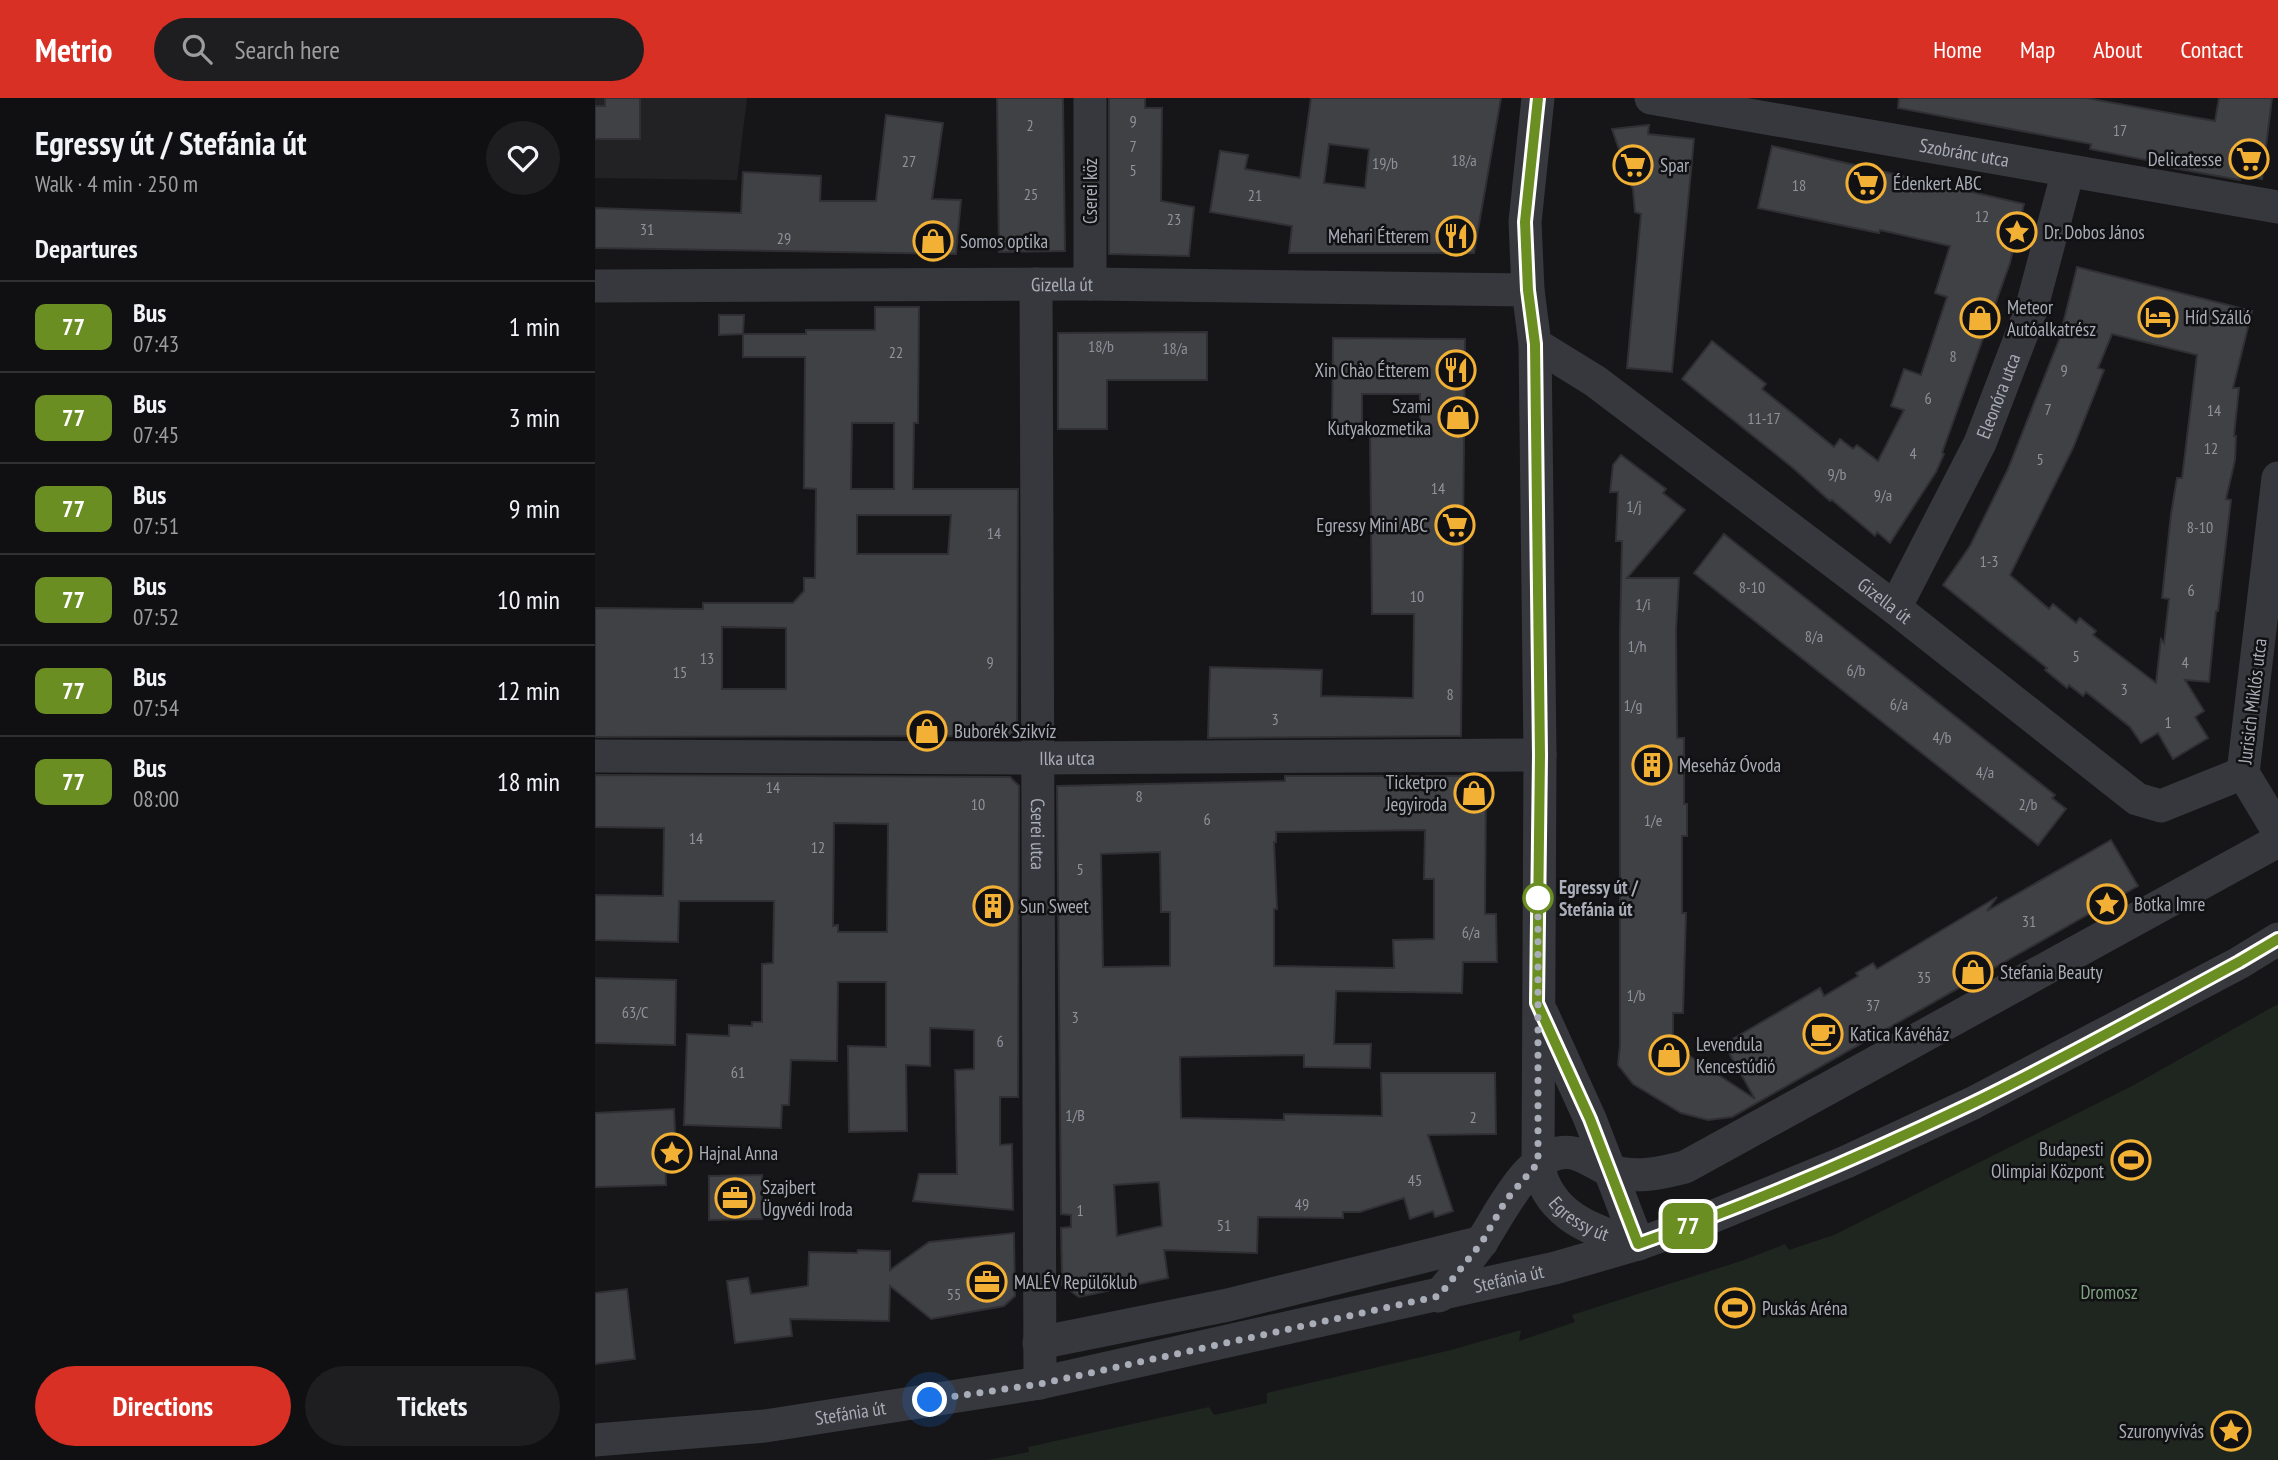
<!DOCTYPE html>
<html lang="en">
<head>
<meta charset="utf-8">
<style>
	body { margin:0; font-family:"PT Sans Narrow",sans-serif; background:#1e1e20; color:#f1f3f6; height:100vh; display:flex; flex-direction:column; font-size:26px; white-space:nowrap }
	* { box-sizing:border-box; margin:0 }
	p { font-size:23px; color:#9c9d9f }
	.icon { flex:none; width:38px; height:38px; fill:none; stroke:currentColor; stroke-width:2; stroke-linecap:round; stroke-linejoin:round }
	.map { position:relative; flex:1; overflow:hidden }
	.drawer { display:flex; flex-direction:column; background:#101012; width:595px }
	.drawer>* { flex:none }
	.badge { padding:0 14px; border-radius:10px; font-size:24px; line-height:46px }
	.you { position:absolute; width:35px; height:35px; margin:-18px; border:5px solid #fff; border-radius:50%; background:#1a73e8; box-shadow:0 0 0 10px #1a73e833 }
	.map>.badge { position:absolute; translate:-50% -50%; box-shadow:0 0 0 4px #fff }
	h2 { padding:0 35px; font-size:26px; line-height:63px }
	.round { display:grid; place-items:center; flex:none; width:74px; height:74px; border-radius:37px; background:#1e1e20 }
	.head { display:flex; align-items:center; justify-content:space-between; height:119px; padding:0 35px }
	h1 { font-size:33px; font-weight:700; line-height:52px }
	.button { display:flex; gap:14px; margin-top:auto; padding:14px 35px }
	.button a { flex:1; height:80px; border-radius:42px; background:#d93025; color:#fff; font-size:28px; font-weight:700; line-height:80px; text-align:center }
	.button a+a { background:#1e1e20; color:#f1f3f6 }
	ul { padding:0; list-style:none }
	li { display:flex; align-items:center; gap:21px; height:91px; padding:0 35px; border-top:2px solid #303032 }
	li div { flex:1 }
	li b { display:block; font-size:26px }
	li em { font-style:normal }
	li .badge { min-width:77px; font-weight:700; text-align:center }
	header { display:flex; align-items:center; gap:42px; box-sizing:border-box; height:98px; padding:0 35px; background:#d93025; color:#fff }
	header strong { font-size:33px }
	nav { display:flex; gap:38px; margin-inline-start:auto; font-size:24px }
	.search { width:490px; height:63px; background:#1e1e20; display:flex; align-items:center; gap:18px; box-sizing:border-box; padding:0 24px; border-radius:38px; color:#9c9d9f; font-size:26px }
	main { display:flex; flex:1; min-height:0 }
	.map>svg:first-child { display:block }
</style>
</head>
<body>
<header>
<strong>Metrio</strong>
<div class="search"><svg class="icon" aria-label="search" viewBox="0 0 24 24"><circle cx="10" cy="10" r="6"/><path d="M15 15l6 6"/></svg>Search here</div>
<nav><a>Home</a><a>Map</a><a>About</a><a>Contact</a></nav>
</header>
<main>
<section class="drawer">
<div class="head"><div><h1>Egressy út / Stefánia út</h1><p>Walk · 4 min · 250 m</p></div><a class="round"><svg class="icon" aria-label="heart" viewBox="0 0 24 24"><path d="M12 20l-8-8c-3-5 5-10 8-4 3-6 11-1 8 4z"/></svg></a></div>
<h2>Departures</h2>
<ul>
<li><span class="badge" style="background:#6b8e23;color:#fff">77</span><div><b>Bus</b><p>07:43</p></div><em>1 min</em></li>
<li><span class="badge" style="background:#6b8e23;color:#fff">77</span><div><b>Bus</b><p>07:45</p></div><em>3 min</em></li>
<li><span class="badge" style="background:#6b8e23;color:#fff">77</span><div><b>Bus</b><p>07:51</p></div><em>9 min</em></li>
<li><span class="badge" style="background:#6b8e23;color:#fff">77</span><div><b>Bus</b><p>07:52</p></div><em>10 min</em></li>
<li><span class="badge" style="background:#6b8e23;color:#fff">77</span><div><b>Bus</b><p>07:54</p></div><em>12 min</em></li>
<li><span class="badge" style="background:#6b8e23;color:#fff">77</span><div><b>Bus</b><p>08:00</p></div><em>18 min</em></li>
</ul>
<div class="button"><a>Directions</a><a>Tickets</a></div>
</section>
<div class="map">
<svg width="1683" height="1362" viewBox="0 0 1683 1362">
	<rect width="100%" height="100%" fill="#161618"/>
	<polygon fill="#222225" points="0,0 152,0 142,82 0,80"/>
	<polygon fill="#1e261f" points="1683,906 1683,1362 393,1362 434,1354 433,1349 614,1309 619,1317 672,1305 672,1295 856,1252 926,1232 924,1243 980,1224 977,1217 1149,1162 1190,1146 1194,1152 1239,1137 1537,988"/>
	<g fill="#404145" stroke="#303034" stroke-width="2" fill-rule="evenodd">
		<polygon points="10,0 45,0 45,41 0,41 0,8 10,8"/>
		<polygon points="402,0 468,0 470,153 404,154"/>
		<polygon points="514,0 550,0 550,10 567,10 566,103 599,109 594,158 514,156"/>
		<path d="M716,0H906L879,155H694L697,128L615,114L625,53L653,57L650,71L705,80ZM734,46L774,51L770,90L729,85Z"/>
		<polygon points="1304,0 1491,0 1620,23 1624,0 1677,0 1667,81 1646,77 1645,82 1556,66 1556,63 1495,51 1496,46 1303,10"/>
		<polygon points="291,17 348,25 337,101 366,102 361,156 0,150 0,110 146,115 148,74 226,78 225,103 281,103"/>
		<polygon points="1054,27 1053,36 1099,41 1077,274 1032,270 1046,116 1040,114 1038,92 1017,31"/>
		<polygon points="1177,48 1429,106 1415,165 1347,355 1349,356 1341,374 1295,445 1282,434 1280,438 1237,402 1235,403 1198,370 1087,281 1117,243 1171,286 1167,291 1239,349 1245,341 1258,351 1262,347 1283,363 1309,312 1296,308 1309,271 1326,277 1352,199 1340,195 1355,148 1285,132 1284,135 1163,110"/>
		<path d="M1482,169L1657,213L1638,290H1644L1639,338H1641L1640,362L1631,401L1636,402L1623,513H1621L1614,584L1590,582L1609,613L1600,619L1613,640L1578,661L1563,635L1546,645L1535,629L1491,594L1488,598L1474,587L1472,590L1450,572L1452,570L1348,487L1375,448L1413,371L1464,242ZM1517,236L1602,257L1587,380H1582L1576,416L1567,500L1574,501L1569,545L1566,541L1561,585L1498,537L1501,533L1485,520L1481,525L1458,506L1454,511L1415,477L1478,350L1509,272L1503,270Z"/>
		<path d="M280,209H324L323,325H319L318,391H423L422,633L413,638L0,639V510L108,511V505H198L209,493V480H220L221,391L209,390L210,259H148V236H211V232H280ZM257,325H299V391H256ZM262,417H356L353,456H262ZM127,529L191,530V591H127Z"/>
		<polygon points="124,217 149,217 148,236 124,237"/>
		<polygon points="612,234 612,282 512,282 512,331 463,331 463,235"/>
		<polygon points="738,240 870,241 866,638 613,640 615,569 727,572 726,598 818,600 819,516 777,516 775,334 825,335 825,296 767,296 767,334 737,333"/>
		<polygon points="1026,357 1071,391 1068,395 1090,412 1032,480 1084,480 1081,532 1082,640 1089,640 1089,706 1092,706 1092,738 1087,738 1087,815 1091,815 1088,915 1078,915 1078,947 1160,1001 1129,946 1225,890 1229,898 1263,878 1261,875 1278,865 1282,871 1402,799 1392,813 1516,742 1543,788 1137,1019 1113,1022 1086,1015 1038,986 1023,967 1025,947 1025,533 1027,443 1021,443 1023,394 1015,394 1018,367"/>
		<polygon points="1129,436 1460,697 1457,700 1471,711 1443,747 1099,475"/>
		<path d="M0,677L415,679L424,688L423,999H405V1047L417,1046L418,1112L318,1103L324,1076H362L360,972L379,971V932L335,930V968L311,967L312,1033L254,1034L253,948L291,949V884H243L242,963L196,962L194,1007H187L186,1030L89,1027L92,936L134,938V927L157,928V924H167V866L178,865L179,803H84L83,844L0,842V797L68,798L69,730L0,729ZM239,725L293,726L292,834H243V827L238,828Z"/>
		<path d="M690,678H891L890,816H901L902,864H868L867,895L741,893L739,946H776L775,970L709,969V957L585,959L586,1020L689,1022V1016L787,1018L786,975H900L901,1036L833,1037L858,1113L840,1119L838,1113L815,1121L809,1100L765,1114H748V1120L663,1119L662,1155L569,1152L573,1180L484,1199L467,1187V1181L466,1130L476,1129V1117L466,1116L462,688L690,683ZM830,732L829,781H839V841L798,842L799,870L679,868V811H682L679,744H681V734ZM565,754L566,814H575V868L508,869L506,756ZM564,1084L567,1128L522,1138L519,1087Z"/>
		<polygon points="0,880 81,882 80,947 0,945"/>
		<polygon points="79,1011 81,1056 70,1057 71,1087 0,1089 0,1015"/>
		<polygon points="167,1077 167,1121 114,1122 114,1078"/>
		<polygon points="419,1135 420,1198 409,1208 336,1221 295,1188 294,1223 195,1221 197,1238 140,1245 132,1183 153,1180 156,1196 213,1188 214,1154 262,1155 263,1152 295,1153 295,1172 334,1144"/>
		<polygon points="32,1191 40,1261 0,1266 0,1195"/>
	</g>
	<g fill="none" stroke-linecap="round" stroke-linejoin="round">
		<g stroke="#37383d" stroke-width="33">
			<polyline points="495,0 495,186"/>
			<path id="s1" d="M943,0L930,124L933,192L940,246L945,657L943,1065C951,1117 998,1134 1043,1146"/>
			<path id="s2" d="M1056,0L1683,109"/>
			<path id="s3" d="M441,186L445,1285"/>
			<path id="s4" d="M0,188L495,186L933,192"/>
			<path id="s5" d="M940,246L1000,283L1300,510L1542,701L1566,708L1648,675"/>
			<polyline points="1683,380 1648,675 1683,733"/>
			<path id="s6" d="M1300,510L1385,345L1436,212L1473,73"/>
			<path id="s7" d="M0,658L443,660L945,657"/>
			<polyline points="947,915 995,1021 1043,1146"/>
			<path d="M844,1198C858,1180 874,1162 887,1143C906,1115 936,1047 978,1055C992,1058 1003,1068 1016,1073C1040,1081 1067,1075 1090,1069L1683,743"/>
			<polyline points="444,1245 633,1207 887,1144"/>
			<path id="s8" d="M0,1342L170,1328L445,1285L960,1170L1043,1146L1097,1127L1251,1064L1378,1005L1644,865L1683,841"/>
		</g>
	</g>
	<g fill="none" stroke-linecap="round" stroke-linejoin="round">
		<g stroke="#fff" stroke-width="16">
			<path id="line" d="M943,0L930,124L933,192L940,246L945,657L942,905L995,1021L1043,1146C1157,1106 1267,1058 1376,1006C1467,962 1555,912 1644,864L1683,841"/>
		</g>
		<use href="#line" stroke="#6b8e23" stroke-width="10"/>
		<polyline stroke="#a8adb8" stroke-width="7" stroke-dasharray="0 12.6" points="335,1302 445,1286 844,1198 887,1144 911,1102 943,1065 943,795 943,800"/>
	</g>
	<defs>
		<g id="supermarket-ring" transform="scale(2.0125)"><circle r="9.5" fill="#111113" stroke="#f2b134" stroke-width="1.5"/><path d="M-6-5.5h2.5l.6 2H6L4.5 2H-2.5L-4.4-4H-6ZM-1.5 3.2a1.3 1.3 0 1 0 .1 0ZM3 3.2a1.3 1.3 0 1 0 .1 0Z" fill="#f2b134"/></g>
		<g id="sight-ring" transform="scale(2.0125)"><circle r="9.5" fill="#111113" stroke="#f2b134" stroke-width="1.5"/><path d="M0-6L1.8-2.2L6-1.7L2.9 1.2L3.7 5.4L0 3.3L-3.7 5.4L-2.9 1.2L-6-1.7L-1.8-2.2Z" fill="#f2b134"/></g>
		<g id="restaurant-ring" transform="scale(2.0125)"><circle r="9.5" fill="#111113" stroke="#f2b134" stroke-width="1.5"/><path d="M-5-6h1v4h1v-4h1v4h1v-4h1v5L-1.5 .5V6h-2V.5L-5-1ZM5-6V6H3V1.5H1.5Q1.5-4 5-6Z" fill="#f2b134"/></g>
		<g id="shop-ring" transform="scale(2.0125)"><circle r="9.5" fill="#111113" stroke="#f2b134" stroke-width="1.5"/><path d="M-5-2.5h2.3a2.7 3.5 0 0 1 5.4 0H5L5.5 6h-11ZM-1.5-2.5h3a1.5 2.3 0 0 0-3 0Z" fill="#f2b134"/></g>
		<g id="hotel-ring" transform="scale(2.0125)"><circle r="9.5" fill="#111113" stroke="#f2b134" stroke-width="1.5"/><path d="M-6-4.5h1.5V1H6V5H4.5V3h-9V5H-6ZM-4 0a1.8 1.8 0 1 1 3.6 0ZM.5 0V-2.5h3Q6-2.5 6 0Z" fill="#f2b134"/></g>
		<g id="building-ring" transform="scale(2.0125)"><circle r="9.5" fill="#111113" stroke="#f2b134" stroke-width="1.5"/><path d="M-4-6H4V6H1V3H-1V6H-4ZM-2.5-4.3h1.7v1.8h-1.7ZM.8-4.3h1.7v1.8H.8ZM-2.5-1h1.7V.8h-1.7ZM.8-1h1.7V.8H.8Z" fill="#f2b134"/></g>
		<g id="cafe-ring" transform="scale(2.0125)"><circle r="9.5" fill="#111113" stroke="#f2b134" stroke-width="1.5"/><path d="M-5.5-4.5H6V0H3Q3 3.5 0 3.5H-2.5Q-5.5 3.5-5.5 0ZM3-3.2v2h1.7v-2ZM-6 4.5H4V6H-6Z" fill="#f2b134"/></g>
		<g id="stadium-ring" transform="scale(2.0125)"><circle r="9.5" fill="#111113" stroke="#f2b134" stroke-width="1.5"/><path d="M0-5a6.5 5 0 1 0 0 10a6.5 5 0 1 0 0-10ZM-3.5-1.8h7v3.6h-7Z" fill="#f2b134"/></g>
		<g id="office-ring" transform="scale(2.0125)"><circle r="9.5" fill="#111113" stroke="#f2b134" stroke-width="1.5"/><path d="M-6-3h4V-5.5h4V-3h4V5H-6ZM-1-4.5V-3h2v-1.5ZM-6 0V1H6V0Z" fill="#f2b134"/></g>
	</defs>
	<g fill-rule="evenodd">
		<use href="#supermarket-ring" x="1654" y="61"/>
		<use href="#supermarket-ring" x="1038" y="67"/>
		<use href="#supermarket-ring" x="1271" y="85"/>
		<use href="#sight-ring" x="1422" y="134"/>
		<use href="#restaurant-ring" x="861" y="138"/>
		<use href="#shop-ring" x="338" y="143"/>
		<use href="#hotel-ring" x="1563" y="219"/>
		<use href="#shop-ring" x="1385" y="220"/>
		<use href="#restaurant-ring" x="861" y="272"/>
		<use href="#shop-ring" x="863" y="319"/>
		<use href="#supermarket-ring" x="860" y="427"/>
		<use href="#shop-ring" x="332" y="633"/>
		<use href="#building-ring" x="1057" y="667"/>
		<use href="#shop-ring" x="879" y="695"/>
		<use href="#sight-ring" x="1512" y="806"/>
		<use href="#building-ring" x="398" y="808"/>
		<use href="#shop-ring" x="1378" y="874"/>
		<use href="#cafe-ring" x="1228" y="936"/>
		<use href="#shop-ring" x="1074" y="957"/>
		<use href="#sight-ring" x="77" y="1055"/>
		<use href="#stadium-ring" x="1536" y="1062"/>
		<use href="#office-ring" x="140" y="1100"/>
		<use href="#office-ring" x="392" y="1184"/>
		<use href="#stadium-ring" x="1140" y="1210"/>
		<use href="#sight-ring" x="1636" y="1333"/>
	</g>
	<circle fill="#fff" stroke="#6b8e23" stroke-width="3.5" cx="943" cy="800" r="14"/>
	<g text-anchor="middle" stroke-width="5" stroke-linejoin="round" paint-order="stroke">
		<g font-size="16" fill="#8e929b">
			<text x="538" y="29">9</text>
			<text x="435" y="33">2</text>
			<text x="1525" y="38">17</text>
			<text x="538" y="54">7</text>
			<text x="869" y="68">18/a</text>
			<text x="314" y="69">27</text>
			<text x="790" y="71">19/b</text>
			<text x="538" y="78">5</text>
			<text x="1204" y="93">18</text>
			<text x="436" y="102">25</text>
			<text x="660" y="103">21</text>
			<text x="1387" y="124">12</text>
			<text x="579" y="127">23</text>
			<text x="52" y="137">31</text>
			<text x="189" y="146">29</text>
			<text x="506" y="254">18/b</text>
			<text x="580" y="256">18/a</text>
			<text x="301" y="260">22</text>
			<text x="1358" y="264">8</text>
			<text x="1469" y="278">9</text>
			<text x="1333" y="306">6</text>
			<text x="1453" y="317">7</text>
			<text x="1619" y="318">14</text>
			<text x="1169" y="326">11-17</text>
			<text x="1616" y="356">12</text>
			<text x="1318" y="361">4</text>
			<text x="1445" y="367">5</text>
			<text x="1242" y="382">9/b</text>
			<text x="843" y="396">14</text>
			<text x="1288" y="403">9/a</text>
			<text x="1039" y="414">1/j</text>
			<text x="1605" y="435">8-10</text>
			<text x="399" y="441">14</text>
			<text x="1394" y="469">1-3</text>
			<text x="1157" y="495">8-10</text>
			<text x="1596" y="498">6</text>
			<text x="822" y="504">10</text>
			<text x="1048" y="512">1/i</text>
			<text x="1219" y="544">8/a</text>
			<text x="1042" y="554">1/h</text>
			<text x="1481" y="564">5</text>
			<text x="112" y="566">13</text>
			<text x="395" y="570">9</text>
			<text x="1590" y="570">4</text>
			<text x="1261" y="578">6/b</text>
			<text x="85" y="580">15</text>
			<text x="1529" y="597">3</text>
			<text x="855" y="602">8</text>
			<text x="1304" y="612">6/a</text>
			<text x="1038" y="613">1/g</text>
			<text x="680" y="627">3</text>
			<text x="1573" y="630">1</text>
			<text x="1347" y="645">4/b</text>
			<text x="1390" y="680">4/a</text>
			<text x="178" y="695">14</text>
			<text x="544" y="704">8</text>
			<text x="383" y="712">10</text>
			<text x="1433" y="712">2/b</text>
			<text x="612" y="727">6</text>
			<text x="1058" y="728">1/e</text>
			<text x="101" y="746">14</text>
			<text x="223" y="755">12</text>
			<text x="485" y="777">5</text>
			<text x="1434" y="829">31</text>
			<text x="876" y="840">6/a</text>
			<text x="1329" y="885">35</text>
			<text x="1041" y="903">1/b</text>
			<text x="1278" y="913">37</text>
			<text x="40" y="920">63/C</text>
			<text x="480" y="925">3</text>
			<text x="405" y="949">6</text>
			<text x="143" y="980">61</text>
			<text x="480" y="1023">1/B</text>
			<text x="878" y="1025">2</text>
			<text x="820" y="1088">45</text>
			<text x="707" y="1112">49</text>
			<text x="485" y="1118">1</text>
			<text x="629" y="1133">51</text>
			<text x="359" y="1202">55</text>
		</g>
		<g font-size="19" fill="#a8adb8" stroke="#111113">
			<text dy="7" stroke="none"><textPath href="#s2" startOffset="318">Szobránc utca</textPath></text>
			<text transform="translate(495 93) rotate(-90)" y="7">Cserei köz</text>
			<text dy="7" stroke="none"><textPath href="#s4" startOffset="467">Gizella út</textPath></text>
			<text dy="7" stroke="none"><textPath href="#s6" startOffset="236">Eleonóra utca</textPath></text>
			<text dy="7" stroke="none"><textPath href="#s5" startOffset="434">Gizella út</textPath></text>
			<text transform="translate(1657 603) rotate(-83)" y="7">Jurisich Miklós utca</text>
			<text dy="7" stroke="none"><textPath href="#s7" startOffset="472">Ilka utca</textPath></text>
			<text dy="7" stroke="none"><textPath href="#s3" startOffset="550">Cserei utca</textPath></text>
			<text dy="7" stroke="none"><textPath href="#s1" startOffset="1139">Egressy út</textPath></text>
			<text dy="7" stroke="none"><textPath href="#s8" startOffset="929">Stefánia út</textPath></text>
			<text dy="7" stroke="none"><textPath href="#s8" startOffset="257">Stefánia út</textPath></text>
		</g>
		<g font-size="19" fill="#a8adb8" stroke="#111113" text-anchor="start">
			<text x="1627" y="68" text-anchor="end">Delicatesse</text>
			<text x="1065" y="74">Spar</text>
			<text x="1298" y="92">Édenkert ABC</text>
			<text x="1449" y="141">Dr. Dobos János</text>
			<text x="834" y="145" text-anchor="end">Mehari Étterem</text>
			<text x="365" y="150">Somos optika</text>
			<text x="1412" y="216">Meteor<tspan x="1412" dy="22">Autóalkatrész</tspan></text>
			<text x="1590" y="226">Híd Szálló</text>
			<text x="834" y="279" text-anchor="end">Xin Chào Étterem</text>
			<text x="836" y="315" text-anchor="end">Szami<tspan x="836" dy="22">Kutyakozmetika</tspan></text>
			<text x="833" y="434" text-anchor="end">Egressy Mini ABC</text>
			<text x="359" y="640">Buborék Szikvíz</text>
			<text x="1084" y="674">Meseház Óvoda</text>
			<text x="852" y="691" text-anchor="end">Ticketpro<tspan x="852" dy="22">Jegyiroda</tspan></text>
			<text x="1539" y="813">Botka Imre</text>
			<text x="425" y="815">Sun Sweet</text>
			<text x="1405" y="881">Stefania Beauty</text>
			<text x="1255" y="943">Katica Kávéház</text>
			<text x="1101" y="953">Levendula<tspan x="1101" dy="22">Kencestúdió</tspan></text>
			<text x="1509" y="1058" text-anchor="end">Budapesti<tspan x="1509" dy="22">Olimpiai Központ</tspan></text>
			<text x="104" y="1062">Hajnal Anna</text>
			<text x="167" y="1096">Szajbert<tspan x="167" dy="22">Ügyvédi Iroda</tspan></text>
			<text x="419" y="1191">MALÉV Repülőklub</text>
			<text x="1167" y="1217">Puskás Aréna</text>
			<text x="1609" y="1340" text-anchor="end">Szuronyvívás</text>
		</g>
		<g font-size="19" font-weight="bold" fill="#a8adb8" stroke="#111113" text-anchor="start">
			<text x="964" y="796">Egressy út /<tspan x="964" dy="22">Stefánia út</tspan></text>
		</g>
		<g font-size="19" fill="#7fa381" stroke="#111113">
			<text x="1514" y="1201">Dromosz</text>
		</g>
	</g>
</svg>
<div class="you" style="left:335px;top:1302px"></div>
<b class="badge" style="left:1093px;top:1128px;background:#6b8e23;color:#fff">77</b>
</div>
</main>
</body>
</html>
